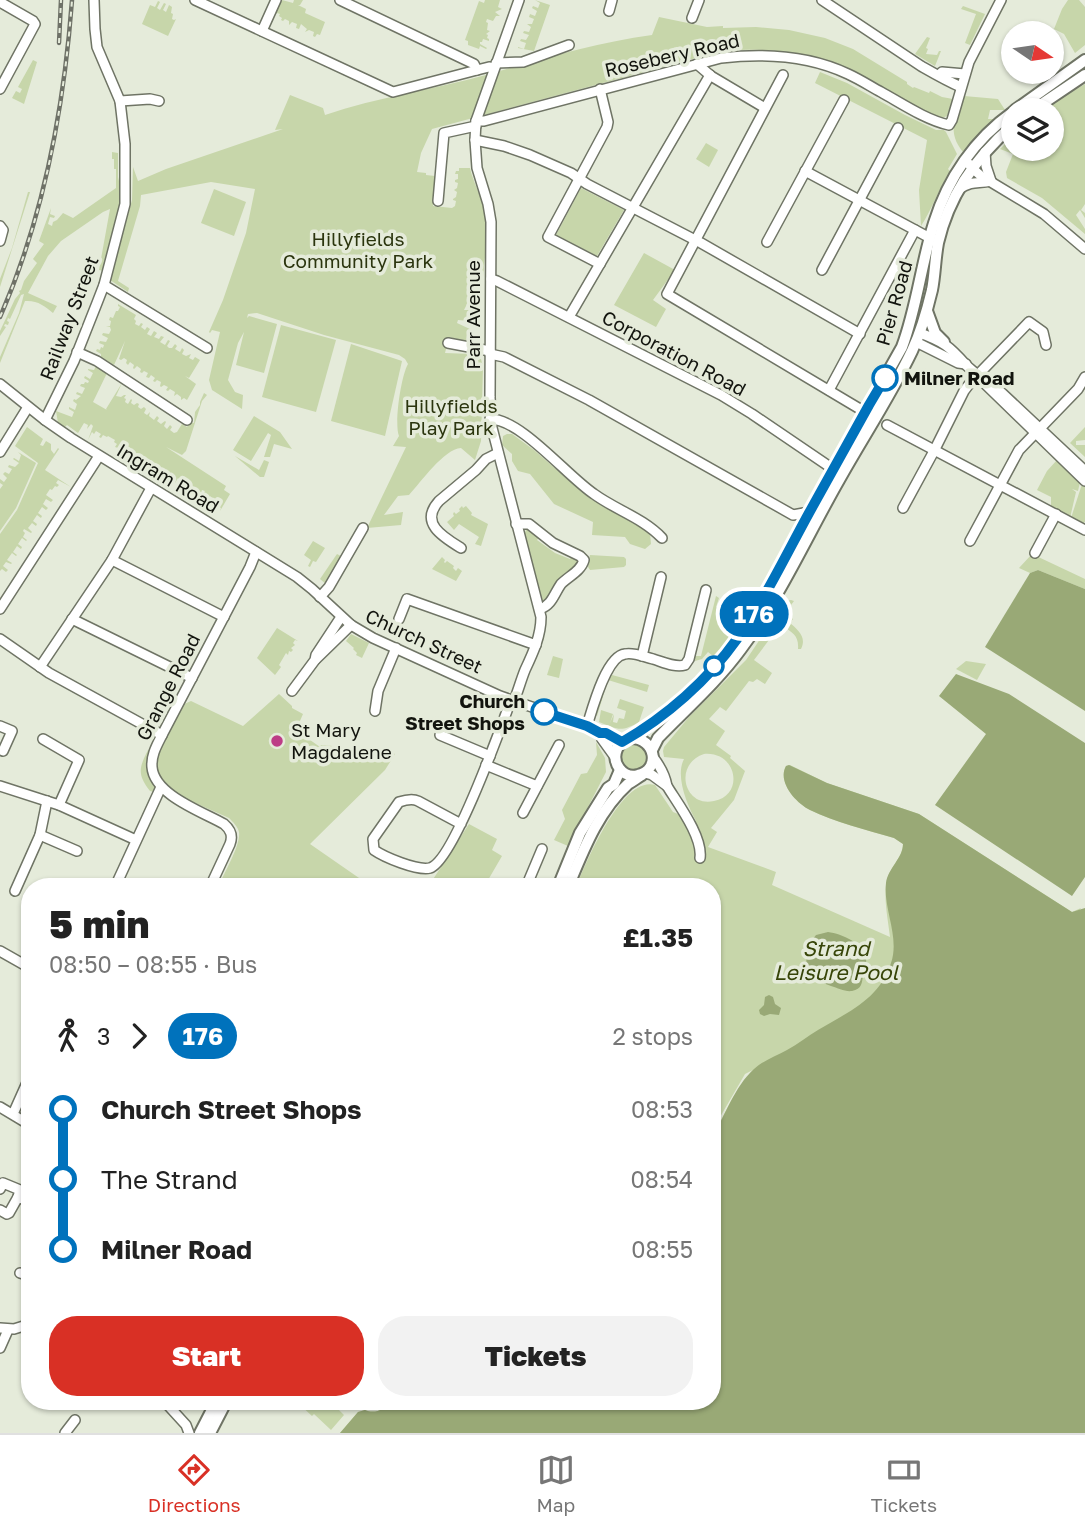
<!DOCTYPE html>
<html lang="en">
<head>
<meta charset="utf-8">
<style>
	body { margin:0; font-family:"Golos Text",sans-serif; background:#f2f2f2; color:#222; height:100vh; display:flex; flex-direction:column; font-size:26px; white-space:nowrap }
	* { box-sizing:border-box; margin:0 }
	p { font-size:23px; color:#767676 }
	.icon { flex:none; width:38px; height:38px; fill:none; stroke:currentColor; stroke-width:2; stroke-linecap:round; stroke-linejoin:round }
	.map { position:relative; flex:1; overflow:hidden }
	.drawer { position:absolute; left:21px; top:878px; width:700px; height:532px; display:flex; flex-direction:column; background:#fff; border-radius:28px; box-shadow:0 2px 5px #0004 }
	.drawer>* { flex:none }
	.badge { padding:0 14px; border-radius:23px; font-size:24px; line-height:46px }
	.needle { width:46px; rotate:103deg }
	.fabs { position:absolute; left:1001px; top:21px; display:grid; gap:14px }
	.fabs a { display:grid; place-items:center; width:63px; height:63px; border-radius:50%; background:#fff; box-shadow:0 2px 5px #0004; font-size:35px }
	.map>.badge { position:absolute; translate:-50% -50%; box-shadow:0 0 0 4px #fff }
	.legs { display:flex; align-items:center; gap:10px; height:77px; padding:0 28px; font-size:23px }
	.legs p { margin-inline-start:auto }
	.headline { display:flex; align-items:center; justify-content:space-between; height:119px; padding:0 28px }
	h1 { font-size:38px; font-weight:800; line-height:52px }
	.action { display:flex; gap:14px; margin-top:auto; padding:14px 28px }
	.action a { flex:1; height:80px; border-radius:28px; background:#d93025; color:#fff; font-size:28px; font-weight:800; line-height:80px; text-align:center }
	.action a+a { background:#f2f2f2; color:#222 }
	ul { padding:0 28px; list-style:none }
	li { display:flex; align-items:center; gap:24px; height:70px; font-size:26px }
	li i { display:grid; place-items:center; width:10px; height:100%; margin:0 9px; background:currentColor }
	li i::after { content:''; width:18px; height:18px; margin:-9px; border:5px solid; border-radius:50%; background:#fff }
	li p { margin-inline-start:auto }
	li:first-child i { background:linear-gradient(#0000 50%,currentColor 0) }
	li:last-child i { background:linear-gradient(currentColor 50%,#0000 0) }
	.menu { display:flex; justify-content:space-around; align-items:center; height:98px; border-top:2px solid #e0e0e0; background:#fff; font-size:19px; color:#767676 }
	.menu a { display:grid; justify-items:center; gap:4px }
	.menu .current { color:#d93025 }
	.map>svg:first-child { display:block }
</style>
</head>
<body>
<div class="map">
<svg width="1085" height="1433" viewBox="0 0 1085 1433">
	<rect width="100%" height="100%" fill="#e5ebda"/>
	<g fill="#c7d6aa" fill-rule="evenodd">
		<polygon points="282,0 293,3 294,0 303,0 300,5 298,5 306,9 305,13 325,22 320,35 317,34 315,37 313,36 314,32 309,30 305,32 307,29 301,24 299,29 296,28 297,24 292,22 289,25 289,21 285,19 283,21 281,20 282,18 279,16 280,14 277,13 275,15"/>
		<polygon points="485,0 502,0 500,0 498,7 502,9 495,12 500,16 496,16 493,21 487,19 486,22 488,23 487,30 490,31 486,34 488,35 487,38 489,39 489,41 483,39 482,42 480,42 480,44 487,48 486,49 480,46 479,49 468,45 468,41 465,40 479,1 484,3"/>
		<polygon points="535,0 550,5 534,51 518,48 518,47 524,49 526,43 520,41 521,39 526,40 529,35 523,33 524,31 529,32 531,27 527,24 532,24 534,19 529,17 530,14 535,16 537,11 532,8 533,6 538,8 540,3"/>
		<polygon points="1068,0 1079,0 1085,7 1085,45 1075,53 1064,34 1054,29 1062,9"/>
		<polygon points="158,1 160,2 157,8 160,10 164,3 166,4 163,10 166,12 169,5 172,7 171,13 173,14 172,19 174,20 176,19 168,36 142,24 150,5 155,7"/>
		<polygon points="963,6 985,14 970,45 965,43 976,14 961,9"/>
		<path d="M659,17L707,27L723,26V28L756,27L789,30L825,38L853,49L907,82V84L913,88L914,87L929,93L930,91L942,97L953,99L947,116L942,118C930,113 918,109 907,103C888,92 870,80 850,71C810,52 765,47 722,51L432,129L421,153L417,172L426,173V175L435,176L433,206L452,208L455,206L456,201L453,200V199L456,197L457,192L454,190L457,188L458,183L455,182V180L458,179V174H455L456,171H459V168H470C473,182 481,195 484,210C489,232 485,255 483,277L480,278L464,310H470V321L458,320L457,323L472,330L468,333L470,336L468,338L470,342L449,337L445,353L472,354L481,359L483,367L481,441L475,460L461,448C444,449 421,482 409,495L398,496L384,515L403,512L401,525L367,528L406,447L393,446L399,436C394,424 401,376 408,364L405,359L399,355L324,335L257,313L248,314L247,318L249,316L277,324L264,373L236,365L244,332L238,343L228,380L235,392L243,395L242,409L212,390L209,380L220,332L212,330L210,333L209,332L223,300L246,233L255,189L211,182L141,195L140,206L118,281L129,288L128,292L110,280L132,200L133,167L138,181L166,169L283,129L275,130L290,95L323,108L325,115C377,97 432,90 486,75C541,59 595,43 652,35Z"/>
		<polygon points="927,37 930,38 926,48 928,49 926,54 937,55 939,51 941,51 935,66 915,54"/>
		<polygon points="33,60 37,62 24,104 12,98 16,91 20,93 22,89 18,87"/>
		<path d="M820,72L847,83L905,115L936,130H944L946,132L957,154L948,169L950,171C939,189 932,209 921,226L919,190L927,140L815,83Z"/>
		<polygon points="1085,84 1085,204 1081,210 1085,213 1085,218 1080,210 1076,215 1085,229 1085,234 1042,198 1007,178 1006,172 1013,154 1000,149 1013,136 1013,149 1052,149 1052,110 1044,110 1057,100"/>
		<path d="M964,96L998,99L1005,110H990L988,119H994L963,152C947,132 955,119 962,97Z"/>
		<polygon points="706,143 718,150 709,167 696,159"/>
		<path d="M112,152L118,153V177L120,185L122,184V205L104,271L99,270L110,209L103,212L61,241L48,256L28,293L57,306L53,313C45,306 37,300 25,301L0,363V357L19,313L24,294L21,295L10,319L8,318L7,321L9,322L8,325L5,324L4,326L6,327L0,336V331L15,299L20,293L19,291L21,290L24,281L37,263L33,259L44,244L39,241L51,208L50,214L55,216L54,218L50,217L48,224L52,226L53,222L57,220L63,213L73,218L116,188V169H114V159H112Z"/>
		<polygon points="581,188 624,210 597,256 556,235"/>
		<polygon points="214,189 246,202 234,236 201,223"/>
		<polygon points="28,192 30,192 0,287 0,279 12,248"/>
		<polygon points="644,253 675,270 653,300 666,309 656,327 614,305"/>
		<polygon points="118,304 136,315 134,319 136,321 135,324 139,326 141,323 143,324 141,327 145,330 147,327 150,329 147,334 151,336 154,331 157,333 154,337 159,339 161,336 164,337 160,342 165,345 168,340 170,341 167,346 169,348 172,348 175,344 177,346 175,349 180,352 182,348 184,350 182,354 186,356 191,354 189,358 193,360 195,357 200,360 189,378 185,376 196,384 187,400 184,398 181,400 181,397 177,394 174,396 175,392 170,389 168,391 166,390 168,387 164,385 161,387 160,386 161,382 157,380 155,382 153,381 155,378 151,375 149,378 146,377 148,373 144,371 142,373 140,372 141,369 137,366 134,369 133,368 134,365 130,362 128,365 126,363 127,360 124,358 121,360 119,359 125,341 114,365 101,357 101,354 96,351 97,349 100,350 101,347 103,348 104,345 99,343 100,341 106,342 108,338 102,335 103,333 109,334 111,330 110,327 106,326 110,326 111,321 109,320 110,317 113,318 116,311 118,311 120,307 118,306"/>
		<polygon points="281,325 336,340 316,412 262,397"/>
		<polygon points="351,344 402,361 385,436 331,421"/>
		<polygon points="96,366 107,373 93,402 107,410 106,409 122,383 116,396 121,397 124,395 126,395 124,398 126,399 125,402 128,404 131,399 132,400 131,403 134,405 137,403 139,404 138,407 141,409 144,407 146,409 144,413 147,415 150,412 149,416 154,420 157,416 159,418 157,421 161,424 165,421 166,422 164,426 167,429 170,425 172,427 170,430 174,433 177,432 182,424 187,427 190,422 194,423 195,412 200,405 200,402 204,393 207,395 202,401 186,451 182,455 166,447 226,486 224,490 230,494 220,511 221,508 218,506 220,502 218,501 217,502 210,496 206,502 205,501 207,498 203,494 205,491 202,490 201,493 192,487 190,489 189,489 191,485 186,480 181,487 179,486 182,481 178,478 175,483 172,481 175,476 167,473 164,477 162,476 164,470 159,467 155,472 153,471 155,468 153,467 154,464 152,462 147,467 146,460 142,458 140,462 139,461 140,458 136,456 134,458 132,457 135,452 132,450 130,452 128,451 126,453 123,451 126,447 124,445 122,447 120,446 118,448 115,447 117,444 114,442 115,440 108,436 107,437 103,435 101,438 99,437 101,434 96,431 94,434 92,432 88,440 93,426 91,424 87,429 88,425 84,423 78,433 67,425 65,427 58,423 56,411 72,417 74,412 69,409 69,407 75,410 77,404 73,401 74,399 76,400 81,396 76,394 77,392 82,394 85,388 80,386 81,384 84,384 85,382 88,383 89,381 84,378 85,376 90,379 93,373 88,370 88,369 94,370"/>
		<polygon points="254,416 280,432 292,449 274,444 270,457 264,457 271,435 268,433 251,461 233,450"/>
		<polygon points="27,427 43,439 40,445 43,446 46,441 51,444 51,450 54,454 58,448 59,449 45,470 71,487 58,480 56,483 59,485 57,487 55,486 52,490 50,489 46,495 53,500 51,502 46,499 43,504 48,508 46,510 42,507 38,513 42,516 41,518 37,515 33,521 37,524 36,526 32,523 28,528 32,532 31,533 24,529 23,531 25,533 23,537 27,540 26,541 22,538 18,544 22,547 21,549 17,546 13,552 17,555 16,556 12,553 7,560 12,563 11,564 6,562 3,566 8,570 6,572 2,569 0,571 0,534 17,510 38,463 15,446"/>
		<polygon points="1085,427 1085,440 1076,441 1076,445 1085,445 1085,457 1070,443"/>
		<polygon points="507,434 512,434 534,450 588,497 650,533 651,544 645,549 630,544 625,537 592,535 593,522 554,504 530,474 518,471 512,461 512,454 502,445 503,436"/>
		<polygon points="18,452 36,463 16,508 0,531 0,489 3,485 0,483 0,479 4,482 7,478 3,474 5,472 9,474 12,469 8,467 9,465 15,467 19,463 13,459 14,458 19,461 21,455"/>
		<polygon points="235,456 259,470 264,460 269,462 264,477 260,477"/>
		<polygon points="1057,460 1080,482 1078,491 1072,489 1076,492 1070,518 1051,506 1051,497 1037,490 1047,471"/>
		<polygon points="1082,484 1085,486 1085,522 1082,524 1071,518"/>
		<polygon points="462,506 463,508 466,506 472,513 471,515 488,524 481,546 475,544 479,537 459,524 454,530 447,522 454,516 453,514 454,512 456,514 460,511 459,509"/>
		<polygon points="530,529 540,536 537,540 555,553 570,559 572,555 581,560 546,601 541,600 524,535 526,530"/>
		<polygon points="313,541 325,548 316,562 313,561 310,567 308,566 311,560 304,555"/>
		<polygon points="337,554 341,556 326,584 320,579"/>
		<polygon points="1032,554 1085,579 1085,589 1038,570 1030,573 1019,568"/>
		<polygon points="590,555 624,557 626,559 626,565 624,567 590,570 588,567"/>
		<polygon points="442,557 445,560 444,562 445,563 447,561 454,566 453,568 456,571 458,568 462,571 456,581 432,569"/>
		<polygon points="716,596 719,598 716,607 733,622 730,628 732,635 731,639 713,656 708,652 702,659 695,661 693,660 695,656 701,656"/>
		<path d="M791,600L794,601L785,613L793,619L790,623C798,630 807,637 801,649H798C799,636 793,633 783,626L780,629L778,628L754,660L772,673L765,684L757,679L753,682L749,681L726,711L720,707L709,719L725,731L716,745L731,756L730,758L745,771L734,800L711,828L717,832L708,847L776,872L772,885L890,937C888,919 883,897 887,880C890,867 903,857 903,844L894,838C867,830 834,822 810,810C796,803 777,782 786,766L790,765L827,783L919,814L1072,912L1081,908L1040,972L819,1401L340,1433L358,1412L365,1410C374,1414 385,1410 390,1402H712V1137L732,1099L753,1070L745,1074L712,1131V887H576C586,863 622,775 655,785L673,812L696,821C687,805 675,776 684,759L664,757L663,751L664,747L689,717L746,660L771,623L782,602ZM704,754C737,751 745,795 714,801C684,808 673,764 704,754Z"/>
		<polygon points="277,628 298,641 295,640 293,643 295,645 291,648 293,650 291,652 289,651 288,655 286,653 279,665 281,667 275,675 257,658"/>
		<polygon points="351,634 369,643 362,658 356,655 357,653 353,649 354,648 346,641"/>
		<polygon points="553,656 563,659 559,678 547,675"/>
		<polygon points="966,661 986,664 977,680 956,669"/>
		<polygon points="611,672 612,675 649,685 647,692 608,680 597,716 596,715 607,680"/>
		<path d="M279,694L292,706V708L303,714L296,730L320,747L321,745L390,751L395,754L385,770L310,844L372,887H218C223,875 241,845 239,832C238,827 233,822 229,818L175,794L164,783L158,775L156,766L159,750L182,705L191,701L243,726Z"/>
		<path d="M620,699L644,707L639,722C620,733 618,729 599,722L601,710L613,714L610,723L614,714L613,722L617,723L619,718L624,719L626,711L617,708Z"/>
		<polygon points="596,742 605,758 606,772 568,846 554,840 565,819 562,810 581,774 587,773 597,755"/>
		<circle cx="634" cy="757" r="13"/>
		<path d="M148,750H150C148,759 146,766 149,774C152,781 155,784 154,792L150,791C137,774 139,768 148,750Z"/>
		<polygon points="469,824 497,839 492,850 502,856 484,887 428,887"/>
		<polygon points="297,1402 331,1402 344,1415 331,1430 314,1414 312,1416"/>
	</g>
	<g fill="#99a976">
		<polygon points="1038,570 1085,589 1085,711 985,647 1030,573"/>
		<polygon points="956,674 1009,694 1085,743 1085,877 1072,896 935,805 986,734 939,696"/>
		<path d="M789,765L827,783L919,814L1072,912L1085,908V1433H340L358,1412L365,1410C374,1414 385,1410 390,1402H712V1137C726,1115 734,1087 754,1069C764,1060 776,1056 787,1050C798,1044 808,1036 818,1030C848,1012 880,999 891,963C900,937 883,909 886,883C888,868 903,858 903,844L894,838C867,830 834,822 810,810C796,803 777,782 786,766Z"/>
		<path d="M828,932C842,934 864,943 866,959C867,965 863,969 863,975C862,983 862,989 852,991C845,992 838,988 831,986C806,977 798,957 816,935Z"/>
		<polygon points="769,995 773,997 775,1004 781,1008 779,1015 770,1014 764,1016 760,1014 759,1010 764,1005 765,997"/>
	</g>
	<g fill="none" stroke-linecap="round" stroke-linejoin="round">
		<g stroke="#6f7465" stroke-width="12">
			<g id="minor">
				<polyline points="195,0 393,92 477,70 489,67 494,68"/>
				<polyline points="340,0 474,64 477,70"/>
				<path d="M822,0L921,66C935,74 947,81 961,87"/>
				<polyline points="0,2 33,21 35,24 0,89"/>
				<polyline points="609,11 612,0"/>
				<polyline points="692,18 699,0"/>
				<polyline points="262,31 276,0"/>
				<polyline points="496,63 523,62 569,45"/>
				<polyline points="697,64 711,76 765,108"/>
				<polyline points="783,75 667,294 865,412"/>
				<polyline points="939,75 942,72 965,74"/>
				<polyline points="120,101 150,99 159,101"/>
				<path d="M476,121H484L721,58C764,53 808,55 848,74C859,79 870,86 881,92C901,103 926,120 949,125L952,120L969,62L1001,0"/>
				<polyline points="475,140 504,146 530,155 571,173 587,184 701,243 860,334"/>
				<polyline points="985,152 986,166 991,181"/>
				<polyline points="969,164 972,168 981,176 1044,214 1085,249"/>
				<polyline points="805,171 930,238"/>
				<path d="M959,189C973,180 977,184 991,181"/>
				<polyline points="438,201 444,133 476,126"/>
				<polyline points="0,226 3,230 0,241"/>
				<polyline points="767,242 844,100"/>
				<polyline points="600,264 548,237 607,127 608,122 600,89"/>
				<polyline points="822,270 898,128"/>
				<polyline points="491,279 497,281 721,395 752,414 833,469"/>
				<polyline points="104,285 207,348"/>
				<polyline points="569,317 710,75"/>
				<path d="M920,333C944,342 949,346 966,365C972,371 978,374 982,381L1085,481"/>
				<polyline points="916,342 958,363 966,364"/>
				<polyline points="448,343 490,351"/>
				<polyline points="77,352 97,361 187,420"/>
				<polyline points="490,354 504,357 589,400 793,515 809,512"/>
				<polyline points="986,378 1085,471"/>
				<polyline points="0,384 45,420 71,438 297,577 312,589 351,625 373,638 500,696 587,726 600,733 606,733 622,742"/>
				<polyline points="829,390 915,230"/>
				<path d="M490,419C521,419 567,476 594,494C616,510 643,518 662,538"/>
				<polyline points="45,420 74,361 97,303 104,285 125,204 125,144 120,101 97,47 95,29 94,0"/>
				<polyline points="887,425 1085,530"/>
				<polyline points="0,452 28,407"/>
				<polyline points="903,508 934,451 964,391 970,383 1029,322 1043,332 1046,345"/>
				<path d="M516,524H529L553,543L580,556L584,560C581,571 569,576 561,584C554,594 552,605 540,609"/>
				<polyline points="970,541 1019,450 1078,389 1085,377"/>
				<path d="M461,548C443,537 419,523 439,501L476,470L486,459L498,453"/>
				<polyline points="1035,553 1056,514"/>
				<polyline points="112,560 224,617"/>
				<polyline points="320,597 329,587 363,528"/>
				<polyline points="0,609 99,456"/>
				<polyline points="72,619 192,678"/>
				<polyline points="399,619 407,599 536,645"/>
				<polyline points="0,639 49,673 162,735"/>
				<polyline points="642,656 661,577"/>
				<polyline points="316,659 351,625"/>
				<polyline points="40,667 112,560 151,488"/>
				<polyline points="292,691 315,660 316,655 341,617"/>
				<path d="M514,701C518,691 521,680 525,670C533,653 541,636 541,617L491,424L490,397L491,222L488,204L477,168L475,140L476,121L519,0"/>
				<polyline points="375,711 378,691 396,648"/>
				<polyline points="0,726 12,731 3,751"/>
				<path d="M587,726C592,710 606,656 625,654C634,652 644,657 653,659C663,662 675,668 685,665L689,659L706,590"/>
				<polyline points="600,733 602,739 615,757"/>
				<polyline points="440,735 490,756"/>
				<polyline points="43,739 79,760 59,805"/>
				<path d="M653,757C660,766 665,775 667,786C678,804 703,837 700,858"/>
				<polyline points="486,765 537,786"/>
				<polyline points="645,773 652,775 667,786"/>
				<polyline points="0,786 59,805 136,840"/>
				<polyline points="523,813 559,745"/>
				<path d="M461,824L418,801C412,798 405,800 399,802L373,839L374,850C384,857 417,871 430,868C453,861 501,727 511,700"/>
				<polyline points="40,835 77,851"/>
				<polyline points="115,887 161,787"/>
				<path d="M210,887L230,844C233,836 231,830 224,824C203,812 154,795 152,767C151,755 157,745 162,735L250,567L256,552"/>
				<polyline points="526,887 542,849"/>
				<polyline points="15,891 40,835 47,801"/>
				<polyline points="0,951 30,968"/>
				<polyline points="0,1107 30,1125"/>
				<polyline points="13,1114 30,1076"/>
				<polyline points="0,1189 3,1183 20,1190 18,1197"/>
				<polyline points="0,1210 7,1214 9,1213 18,1197 30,1202"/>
				<polyline points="20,1273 30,1276"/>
				<polyline points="0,1328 14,1329 30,1324"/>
				<polyline points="0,1348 8,1330"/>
				<polyline points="165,1402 186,1425 189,1433"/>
				<polyline points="65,1433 75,1420"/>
			</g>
		</g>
		<g stroke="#6f7465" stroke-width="14">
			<g id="major">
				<polyline points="1015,110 1085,60"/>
				<polyline points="1033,110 1085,75"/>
				<polyline points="927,311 935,333 944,342"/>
				<path d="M631,738C656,738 661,770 638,775C623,779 611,763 617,749C621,740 634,736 642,731C674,707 706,679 731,647C762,607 785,559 808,514C839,458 871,403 902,347C917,307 921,264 934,223C948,178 975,139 1013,112"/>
				<path d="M652,750L658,738C686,709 717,682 741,649C780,597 807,536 839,480C863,437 891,395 912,351C921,332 927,311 932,290C935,275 935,259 938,243C949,195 976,157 1013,125"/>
				<polyline points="558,887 580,833 608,788 614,784 620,770"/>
				<path d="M568,887C583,851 598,811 628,784C633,781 637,778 642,775"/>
				<polyline points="200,1433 216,1402"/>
				<polyline points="210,1433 226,1402"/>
			</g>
		</g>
		<use href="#minor" stroke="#fff" stroke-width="9"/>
		<use href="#major" stroke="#fff" stroke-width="10"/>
		<g stroke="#6e7167" stroke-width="4.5">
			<g id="rail">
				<polyline points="59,43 61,0"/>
				<path d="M0,317C44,217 64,108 72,0"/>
			</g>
		</g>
		<use href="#rail" stroke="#e5ebda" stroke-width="2" stroke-dasharray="5" stroke-linecap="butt"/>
	</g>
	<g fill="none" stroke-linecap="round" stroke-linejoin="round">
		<g stroke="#fff" stroke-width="16">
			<path id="line-1" d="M544,712L587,726L600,733H606L622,742C666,717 708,680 737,639C765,599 786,555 809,513C829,477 849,441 869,405L885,378"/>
		</g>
		<use href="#line-1" stroke="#0072bc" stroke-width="10"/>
	</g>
	<g fill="#fff" stroke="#0072bc" stroke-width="3.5">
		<circle cx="885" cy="378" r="12"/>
		<circle cx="714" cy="666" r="9"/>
		<circle cx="544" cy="712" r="12"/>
	</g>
	<circle fill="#bd3d86" stroke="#e5ebda" stroke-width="2.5" cx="277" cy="741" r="7"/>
	<g text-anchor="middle" stroke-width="7" stroke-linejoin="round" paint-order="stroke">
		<g font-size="19" fill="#12140e" stroke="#e5ebda">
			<text transform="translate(672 55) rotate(-13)" y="7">Rosebery Road</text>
			<text transform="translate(894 303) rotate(-74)" y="7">Pier Road</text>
			<text transform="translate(473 315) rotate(-90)" y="7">Parr Avenue</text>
			<text transform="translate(69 318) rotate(-69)" y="7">Railway Street</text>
			<text transform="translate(674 353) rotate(28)" y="7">Corporation Road</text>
			<text transform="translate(168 478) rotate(31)" y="7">Ingram Road</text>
			<text transform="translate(424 641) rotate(25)" y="7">Church Street</text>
			<text transform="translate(168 687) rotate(-63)" y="7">Grange Road</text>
		</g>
		<g font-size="19" fill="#2b350e" stroke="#e5ebda">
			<text x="358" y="246">Hillyfields<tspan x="358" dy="22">Community Park</tspan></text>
			<text x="451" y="413">Hillyfields<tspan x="451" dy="22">Play Park</tspan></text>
		</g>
		<g font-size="19" font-weight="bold" fill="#12140e" stroke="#e5ebda" text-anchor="start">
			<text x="904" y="385">Milner Road</text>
			<text x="525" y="708" text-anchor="end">Church<tspan x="525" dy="22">Street Shops</tspan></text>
		</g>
		<g font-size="19" fill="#12140e" stroke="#e5ebda" text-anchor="start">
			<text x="291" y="737">St Mary<tspan x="291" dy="22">Magdalene</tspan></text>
		</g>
		<g font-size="21" font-style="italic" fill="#374508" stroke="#e5ebda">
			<text x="836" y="956">Strand<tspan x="836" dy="24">Leisure Pool</tspan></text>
		</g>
	</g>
</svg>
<div class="fabs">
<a><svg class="needle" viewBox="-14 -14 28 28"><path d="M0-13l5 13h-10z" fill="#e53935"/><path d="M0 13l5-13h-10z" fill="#767676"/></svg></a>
<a><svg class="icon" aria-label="layers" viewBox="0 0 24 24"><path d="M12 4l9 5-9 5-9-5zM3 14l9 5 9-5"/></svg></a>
</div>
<b class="badge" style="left:754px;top:614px;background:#0072bc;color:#fff">176</b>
<section class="drawer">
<div class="headline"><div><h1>5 min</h1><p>08:50 – 08:55 · Bus</p></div><b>£1.35</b></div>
<div class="legs"><svg class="icon" aria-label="walk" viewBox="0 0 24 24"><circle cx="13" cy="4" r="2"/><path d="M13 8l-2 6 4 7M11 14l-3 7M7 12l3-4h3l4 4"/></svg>3<svg class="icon" aria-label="forward" viewBox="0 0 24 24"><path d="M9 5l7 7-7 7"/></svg><b class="badge" style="background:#0072bc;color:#fff">176</b><p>2 stops</p></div>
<ul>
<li><i style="color:#0072bc"></i><b>Church Street Shops</b><p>08:53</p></li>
<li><i style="color:#0072bc"></i><span>The Strand</span><p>08:54</p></li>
<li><i style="color:#0072bc"></i><b>Milner Road</b><p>08:55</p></li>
</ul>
<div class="action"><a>Start</a><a>Tickets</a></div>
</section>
</div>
<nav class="menu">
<a class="current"><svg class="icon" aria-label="directions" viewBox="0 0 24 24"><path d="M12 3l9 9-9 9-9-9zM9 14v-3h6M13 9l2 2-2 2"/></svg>Directions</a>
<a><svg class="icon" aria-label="map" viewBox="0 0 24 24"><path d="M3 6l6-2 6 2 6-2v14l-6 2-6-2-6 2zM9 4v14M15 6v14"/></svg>Map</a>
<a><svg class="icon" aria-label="tickets" viewBox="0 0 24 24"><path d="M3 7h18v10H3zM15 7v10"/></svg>Tickets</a>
</nav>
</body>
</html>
